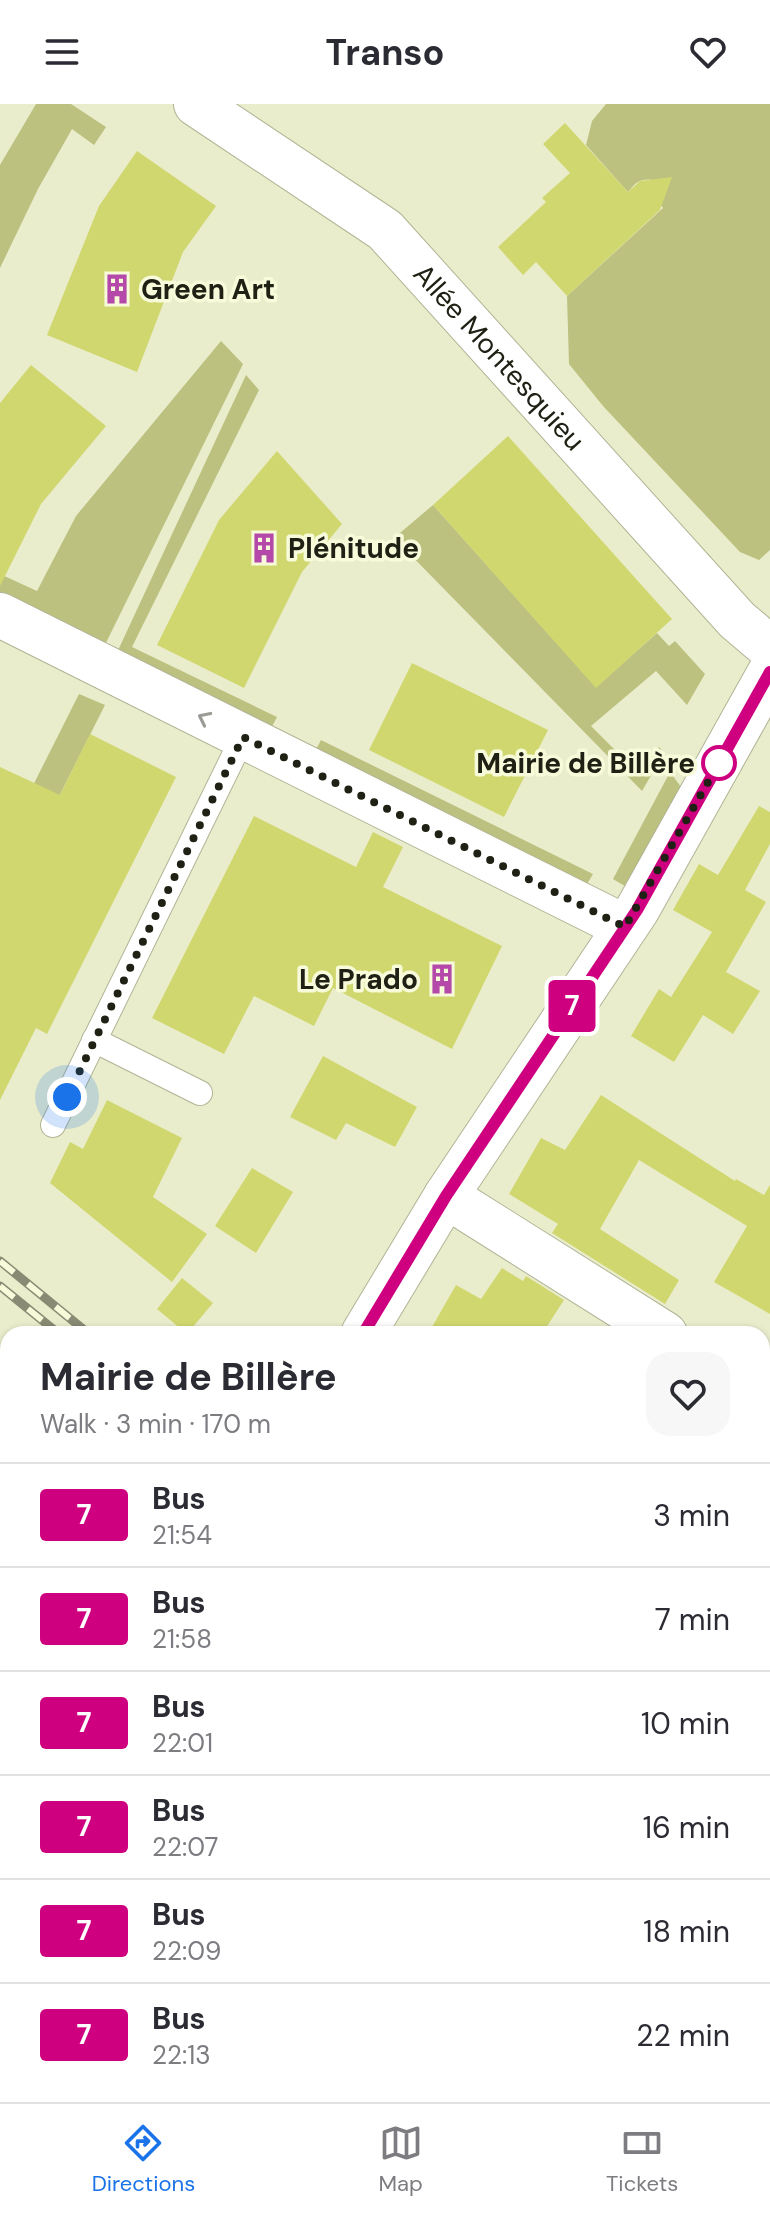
<!DOCTYPE html>
<html lang="en">
<head>
<meta charset="utf-8">
<style>
	body { margin:0; font-family:"DM Sans",sans-serif; background:#f7f7f7; color:#2b2b33; height:100vh; display:flex; flex-direction:column; font-size:30px; white-space:nowrap }
	* { box-sizing:border-box; margin:0 }
	p { font-size:26px; color:#7c7c81 }
	.icon { flex:none; width:44px; height:44px; fill:none; stroke:currentColor; stroke-width:2; stroke-linecap:round; stroke-linejoin:round }
	.map { position:relative; flex:1; overflow:hidden }
	.sheet { position:absolute; left:0px; top:1222px; width:770px; height:776px; display:flex; flex-direction:column; background:#fff; border-radius:24px 24px 0 0; box-shadow:0 2px 6px #0004 }
	.sheet>* { flex:none }
	.badge { padding:0 16px; border-radius:6px; font-size:28px; line-height:52px }
	.you { position:absolute; width:40px; height:40px; margin:-20px; border:6px solid #fff; border-radius:50%; background:#1a73e8; box-shadow:0 0 0 12px #1a73e833 }
	.map>.badge { position:absolute; translate:-50% -50%; box-shadow:0 0 0 4px #fff }
	.round { display:grid; place-items:center; flex:none; width:84px; height:84px; border-radius:24px; background:#f7f7f7 }
	.head { display:flex; align-items:center; justify-content:space-between; height:136px; padding:0 40px }
	h1 { font-size:38px; font-weight:700; line-height:60px }
	ul { padding:0; list-style:none }
	li { display:flex; align-items:center; gap:24px; height:104px; padding:0 40px; border-top:2px solid #e1e1e2 }
	li div { flex:1 }
	li b { display:block; font-size:30px }
	li em { font-style:normal }
	li .badge { min-width:88px; font-weight:700; text-align:center }
	header { display:flex; justify-content:space-between; align-items:center; height:104px; padding:0 40px; background:#fff; font-size:36px; font-weight:700 }
	.dock { display:flex; justify-content:space-around; align-items:center; height:112px; border-top:2px solid #e1e1e2; background:#fff; font-size:22px; color:#7c7c81 }
	.dock a { display:grid; justify-items:center; gap:4px }
	.dock .current { color:#1a73e8 }
	.map>svg:first-child { display:block }
</style>
</head>
<body>
<header><svg class="icon" aria-label="menu" viewBox="0 0 24 24"><path d="M4 6h16M4 12h16M4 18h16"/></svg>Transo<svg class="icon" aria-label="heart" viewBox="0 0 24 24"><path d="M12 20l-8-8c-3-5 5-10 8-4 3-6 11-1 8 4z"/></svg></header>
<div class="map">
<svg width="770" height="1998" viewBox="0 0 770 1998">
	<rect width="100%" height="100%" fill="#eaedcc"/>
	<g fill="#bcc17f">
		<polygon points="36,0 71,0 106,23 94,41 72,25 38,85 0,164 0,61"/>
		<path d="M606,0H770V446L759,456L740,448L603,302L569,260L567,192L663,104L660,100C673,83 654,70 638,78C634,80 632,84 628,88L586,41L592,17Z"/>
		<polygon points="221,237 243,260 101,549 0,500 0,470 37,487 76,412"/>
		<polygon points="246,271 259,286 132,543 277,613 267,632 114,555"/>
		<polygon points="433,401 596,583 657,529 669,542 675,537 705,570 687,601 656,567 591,622 640,671 659,643 664,649 642,687 394,434"/>
		<polygon points="79,590 105,601 0,810 0,747"/>
		<polygon points="321,636 593,770 583,787 312,653"/>
		<polygon points="670,668 681,683 628,784 613,775"/>
	</g>
	<g fill="#d1d76f">
		<polygon points="565,19 628,88 640,77 672,73 660,106 567,192 536,158 523,171 498,143 546,98 542,94 570,69 543,40"/>
		<polygon points="137,47 216,102 183,148 137,268 47,231 99,102"/>
		<polygon points="31,261 106,322 41,400 0,482 0,299"/>
		<polygon points="508,332 672,515 596,584 433,401"/>
		<polygon points="277,347 342,420 302,468 244,584 157,541 219,416"/>
		<polygon points="412,559 548,626 504,713 369,646"/>
		<polygon points="90,630 176,673 47,930 36,924 0,996 0,663 60,691"/>
		<polygon points="759,702 770,708 770,740 745,786 766,798 726,868 760,887 733,930 703,911 674,958 631,932 659,885 671,893 712,828 673,806 699,760 718,771"/>
		<polygon points="254,712 356,763 373,728 403,743 383,783 502,842 452,945 333,884 314,922 254,892 224,950 152,914"/>
		<polygon points="323,952 417,1003 395,1043 346,1019 336,1036 290,1013"/>
		<polygon points="601,991 735,1077 736,1075 764,1091 770,1081 770,1210 714,1178 747,1122 639,1056 600,1125 679,1176 665,1200 552,1129 558,1120 509,1090 541,1034 565,1046"/>
		<polygon points="107,996 182,1034 153,1093 207,1130 172,1178 50,1079 70,1038 83,1045"/>
		<polygon points="252,1064 293,1088 256,1149 215,1122"/>
		<polygon points="502,1164 523,1177 526,1172 564,1196 542,1230 428,1230 456,1181 481,1195"/>
		<polygon points="182,1174 213,1199 187,1230 157,1205"/>
	</g>
	<g fill="none" stroke-linecap="round" stroke-linejoin="round">
		<g stroke="#b1b495" stroke-width="26">
			<g id="service">
				<polyline points="94,936 200,989"/>
				<polyline points="53,1021 243,633"/>
			</g>
		</g>
		<g stroke="#b1b495" stroke-width="46">
			<g id="minor">
				<path id="s1" d="M196,0L385,126L737,516L770,544"/>
				<polyline points="0,511 625,823"/>
				<polyline points="446,1092 665,1230"/>
				<polyline points="363,1230 446,1092 637,806 770,568"/>
				<polyline points="762,1291 770,1296"/>
				<polyline points="0,1698 8,1693"/>
			</g>
		</g>
		<use href="#service" stroke="#fff" stroke-width="24"/>
		<use href="#minor" stroke="#fff" stroke-width="44"/>
		<g stroke="#888a73" stroke-width="9">
			<g id="rail">
				<polyline points="0,1157 89,1230"/>
				<polyline points="0,1182 59,1230"/>
				<polyline points="762,1780 770,1786"/>
				<polyline points="762,1803 770,1810"/>
			</g>
		</g>
		<use href="#rail" stroke="#f7fbda" stroke-width="6" stroke-dasharray="18" stroke-linecap="butt"/>
	</g>
	<defs><path id="oneway-chevron" d="M-2-3.5L2.5 0L-2 3.5" fill="none" stroke-width="1.6" stroke-linecap="round" stroke-linejoin="round" transform="scale(2)"/></defs>
	<use stroke="#9b9b96" href="#oneway-chevron" transform="translate(204 614) rotate(-154)"/>
	<g fill="none" stroke-linecap="round" stroke-linejoin="round">
		<g stroke="#fff" stroke-width="18">
			<polyline id="line" points="363,1230 446,1092 637,806 770,568"/>
		</g>
		<use href="#line" stroke="#cf007f" stroke-width="12"/>
		<polyline stroke="#202115" stroke-width="8" stroke-dasharray="0 14.4" points="67,993 243,633 625,823 719,659"/>
	</g>
	<defs>
		<g id="building-bare" transform="scale(2.4)"><path d="M-4-6H4V6H1V3H-1V6H-4ZM-2.5-4.3h1.7v1.8h-1.7ZM.8-4.3h1.7v1.8H.8ZM-2.5-1h1.7V.8h-1.7ZM.8-1h1.7V.8H.8Z" fill="#b549a9" stroke="#f7fbda" stroke-width="2.5" paint-order="stroke"/></g>
	</defs>
	<g fill-rule="evenodd">
		<use href="#building-bare" x="117" y="185"/>
		<use href="#building-bare" x="264" y="444"/>
		<use href="#building-bare" x="442" y="875"/>
	</g>
	<circle fill="#fff" stroke="#cf007f" stroke-width="4" cx="719" cy="659" r="16"/>
	<g text-anchor="middle" stroke-width="7" stroke-linejoin="round" paint-order="stroke">
		<g font-size="28" font-weight="bold" fill="#202115" stroke="#f7fbda" text-anchor="start">
			<text x="141" y="195">Green Art</text>
			<text x="288" y="454">Plénitude</text>
			<text x="418" y="885" text-anchor="end">Le Prado</text>
		</g>
		<g font-size="28" fill="#202115" stroke="#f7fbda">
			<text dy="10" stroke="none"><textPath href="#s1" startOffset="398">Allée Montesquieu</textPath></text>
		</g>
		<g font-size="28" font-weight="bold" fill="#202115" stroke="#f7fbda" text-anchor="end">
			<text x="695" y="669">Mairie de Billère</text>
		</g>
	</g>
</svg>
<div class="you" style="left:67px;top:993px"></div>
<b class="badge" style="left:572px;top:902px;background:#cf007f;color:#fff">7</b>
<section class="sheet">
<div class="head"><div><h1>Mairie de Billère</h1><p>Walk · 3 min · 170 m</p></div><a class="round"><svg class="icon" aria-label="heart" viewBox="0 0 24 24"><path d="M12 20l-8-8c-3-5 5-10 8-4 3-6 11-1 8 4z"/></svg></a></div>
<ul>
<li><span class="badge" style="background:#cf007f;color:#fff">7</span><div><b>Bus</b><p>21:54</p></div><em>3 min</em></li>
<li><span class="badge" style="background:#cf007f;color:#fff">7</span><div><b>Bus</b><p>21:58</p></div><em>7 min</em></li>
<li><span class="badge" style="background:#cf007f;color:#fff">7</span><div><b>Bus</b><p>22:01</p></div><em>10 min</em></li>
<li><span class="badge" style="background:#cf007f;color:#fff">7</span><div><b>Bus</b><p>22:07</p></div><em>16 min</em></li>
<li><span class="badge" style="background:#cf007f;color:#fff">7</span><div><b>Bus</b><p>22:09</p></div><em>18 min</em></li>
<li><span class="badge" style="background:#cf007f;color:#fff">7</span><div><b>Bus</b><p>22:13</p></div><em>22 min</em></li>
</ul>
</section>
</div>
<nav class="dock">
<a class="current"><svg class="icon" aria-label="directions" viewBox="0 0 24 24"><path d="M12 3l9 9-9 9-9-9zM9 14v-3h6M13 9l2 2-2 2"/></svg>Directions</a>
<a><svg class="icon" aria-label="map" viewBox="0 0 24 24"><path d="M3 6l6-2 6 2 6-2v14l-6 2-6-2-6 2zM9 4v14M15 6v14"/></svg>Map</a>
<a><svg class="icon" aria-label="tickets" viewBox="0 0 24 24"><path d="M3 7h18v10H3zM15 7v10"/></svg>Tickets</a>
</nav>
</body>
</html>
